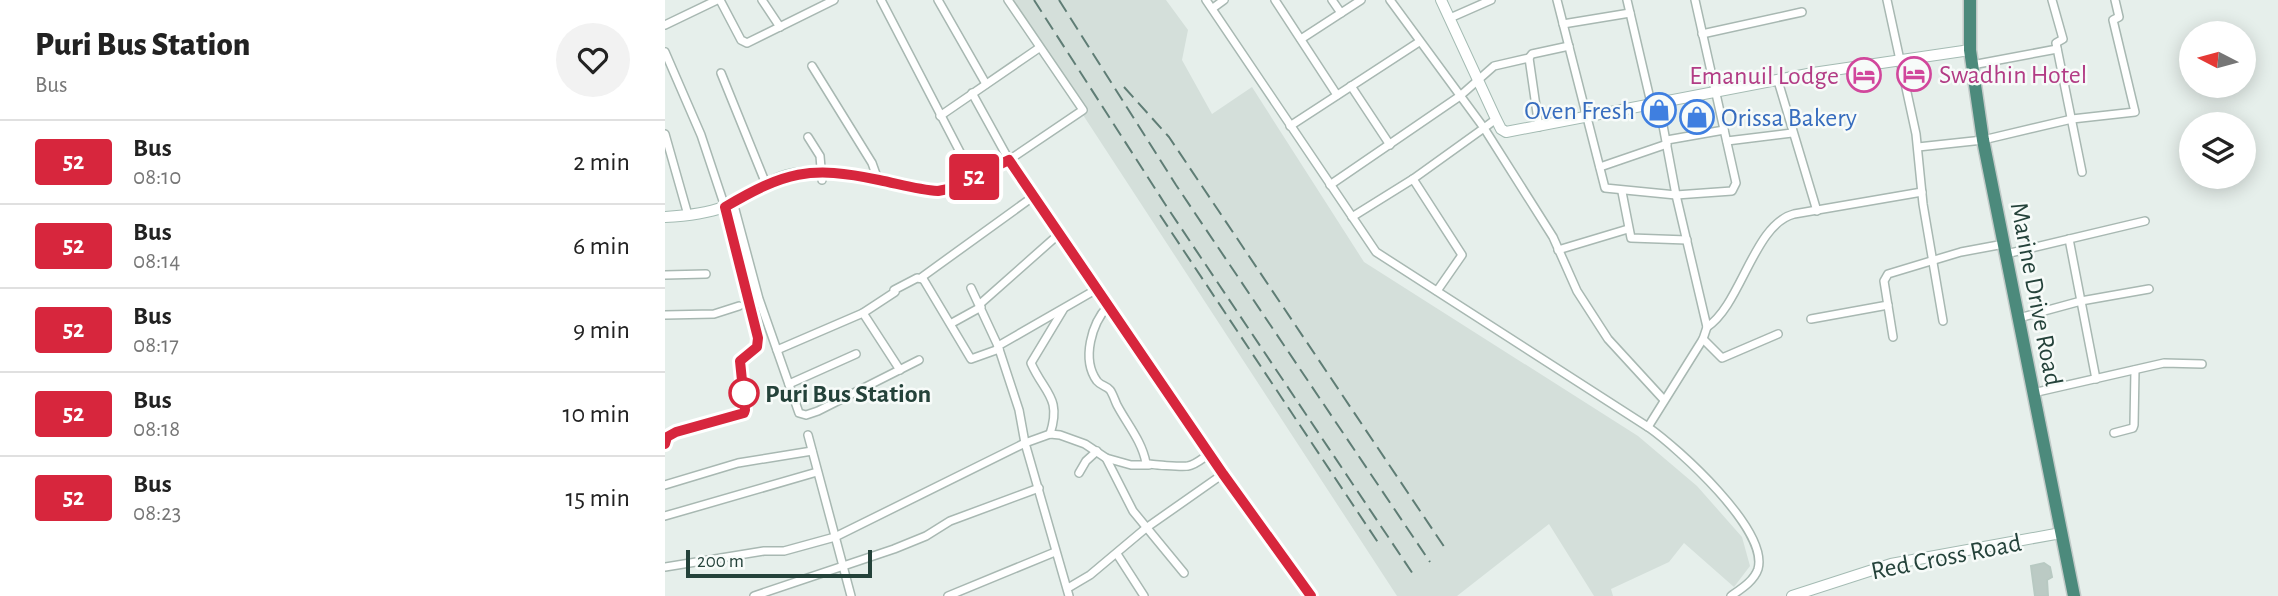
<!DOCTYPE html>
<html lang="en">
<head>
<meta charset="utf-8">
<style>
	body { margin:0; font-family:"Alegreya Sans",sans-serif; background:#f2f2f2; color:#222; height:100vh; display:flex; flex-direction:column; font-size:26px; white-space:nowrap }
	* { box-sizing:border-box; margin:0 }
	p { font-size:23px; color:#767676 }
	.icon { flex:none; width:38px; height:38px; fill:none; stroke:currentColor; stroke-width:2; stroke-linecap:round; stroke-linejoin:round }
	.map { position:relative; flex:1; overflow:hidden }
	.panel { display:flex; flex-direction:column; background:#fff; width:665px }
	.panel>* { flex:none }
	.badge { padding:0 14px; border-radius:5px; font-size:24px; line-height:46px }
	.needle { width:46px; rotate:276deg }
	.tools { position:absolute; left:1514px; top:21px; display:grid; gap:14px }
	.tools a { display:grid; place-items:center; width:77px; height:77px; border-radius:50%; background:#fff; box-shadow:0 4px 18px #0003; font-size:35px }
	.scale { position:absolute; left:21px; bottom:18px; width:186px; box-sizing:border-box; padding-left:7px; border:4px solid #24423a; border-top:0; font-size:19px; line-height:24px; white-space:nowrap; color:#24423a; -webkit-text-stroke:5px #f7fbf9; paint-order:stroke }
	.map>.badge { position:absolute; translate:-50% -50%; box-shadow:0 0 0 4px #fff }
	.round { display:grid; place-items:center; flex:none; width:74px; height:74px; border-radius:37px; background:#f2f2f2 }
	.overview { display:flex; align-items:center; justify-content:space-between; height:119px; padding:0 35px }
	h1 { font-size:33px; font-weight:800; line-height:52px }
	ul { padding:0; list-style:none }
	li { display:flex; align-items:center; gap:21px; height:84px; padding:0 35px; border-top:2px solid #e0e0e0 }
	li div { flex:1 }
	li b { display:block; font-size:26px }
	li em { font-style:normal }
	li .badge { min-width:77px; font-weight:700; text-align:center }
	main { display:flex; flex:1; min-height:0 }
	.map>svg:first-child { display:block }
</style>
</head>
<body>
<main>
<section class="panel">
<div class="overview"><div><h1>Puri Bus Station</h1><p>Bus</p></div><a class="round"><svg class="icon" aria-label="heart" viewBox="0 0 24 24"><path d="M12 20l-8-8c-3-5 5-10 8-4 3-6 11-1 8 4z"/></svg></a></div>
<ul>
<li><span class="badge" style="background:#d7263d;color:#fff">52</span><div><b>Bus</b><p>08:10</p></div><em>2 min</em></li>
<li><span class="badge" style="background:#d7263d;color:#fff">52</span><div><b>Bus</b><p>08:14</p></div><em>6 min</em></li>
<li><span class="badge" style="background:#d7263d;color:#fff">52</span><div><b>Bus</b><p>08:17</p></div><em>9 min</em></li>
<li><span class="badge" style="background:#d7263d;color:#fff">52</span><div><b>Bus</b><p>08:18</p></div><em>10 min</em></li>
<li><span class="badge" style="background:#d7263d;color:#fff">52</span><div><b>Bus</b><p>08:23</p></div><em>15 min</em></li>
</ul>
</section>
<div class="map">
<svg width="1613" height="596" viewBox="0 0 1613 596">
	<rect width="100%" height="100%" fill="#e6efeb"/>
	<polygon fill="#d4dfda" points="343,0 501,0 523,30 517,60 547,114 587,87 699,262 973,436 1032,486 1077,537 1085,566 1069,587 1019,543 1004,562 946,589 948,596 929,596 884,524 792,596 732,596"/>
	<polygon fill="#bbcac4" stroke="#b8c9c2" stroke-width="2" points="1379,563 1385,567 1387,577 1382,580 1383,596 1370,596 1366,566"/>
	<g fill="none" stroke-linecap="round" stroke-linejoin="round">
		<g stroke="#a8b8b2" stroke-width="10">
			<g id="minor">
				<polyline points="55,0 76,40 82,43 169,0"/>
				<polyline points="97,0 115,27"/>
				<polyline points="216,0 308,177"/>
				<polyline points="273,0 321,84"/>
				<path d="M541,0L711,252L983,427C1013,448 1104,530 1093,569C1089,581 1076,589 1066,596"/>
				<polyline points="610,0 672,95"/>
				<polyline points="667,0 676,13"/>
				<polyline points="892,0 940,188 1011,195 1067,191 1071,183 1030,0"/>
				<polyline points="962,0 986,103"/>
				<polyline points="1222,0 1251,134 1258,204 1278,321"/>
				<polyline points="1387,0 1398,39 1391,43 1417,172"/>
				<polyline points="548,8 559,0"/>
				<polyline points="785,18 826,0"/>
				<polyline points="898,24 965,13"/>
				<polyline points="0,25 52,0"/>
				<polyline points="1037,34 1137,12"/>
				<polyline points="636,39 696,0"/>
				<polyline points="0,52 36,135 60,207"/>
				<polyline points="1307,65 1392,49"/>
				<polyline points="147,66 207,163 213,180"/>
				<polyline points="56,73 101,184"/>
				<polyline points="1113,81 1152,211"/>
				<polyline points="686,86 725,145"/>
				<polyline points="307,93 344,160 418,110 343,0"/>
				<polyline points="275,116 374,48"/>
				<polyline points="831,119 819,128 888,237 912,291 943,339 999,400"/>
				<polyline points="625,126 754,42"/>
				<polyline points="874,127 864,58 867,54 904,46"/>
				<polyline points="0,134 23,215"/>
				<polyline points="143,137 155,156 157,180"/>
				<polyline points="1002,140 1059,130"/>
				<polyline points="1062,141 1127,133"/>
				<polyline points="1253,147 1318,140 1407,119 1470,112 1448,20 1454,17 1450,0"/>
				<polyline points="935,167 1002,144"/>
				<polyline points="748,179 797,255 772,291"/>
				<polyline points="665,185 795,96 829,66 864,58"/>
				<polyline points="957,192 966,238 1022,240"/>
				<polyline points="68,202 94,299 134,413 141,415 153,411 254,360"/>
				<polyline points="687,217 748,179 819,128 725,0"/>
				<polyline points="1404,239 1431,379"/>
				<polyline points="893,250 963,229"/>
				<polyline points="1341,254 1480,221"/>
				<polyline points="0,275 41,274"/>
				<polyline points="306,288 333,346 354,410 360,443 404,596"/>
				<polyline points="229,290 252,278 258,279"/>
				<polyline points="315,304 394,234"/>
				<path d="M443,306C427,323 416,359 432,381C436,386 442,386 445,390C448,394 450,401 452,405C462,424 477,441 481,463C484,465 519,467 523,466C530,465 538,458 544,454"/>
				<polyline points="198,313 230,292"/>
				<polyline points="0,315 49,314 74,306"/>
				<polyline points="1354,318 1416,301 1484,289"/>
				<polyline points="1146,319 1223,305"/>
				<polyline points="287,323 316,307"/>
				<path d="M1042,327C1076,305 1089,224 1129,214L1257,192"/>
				<polyline points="1228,337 1219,281 1223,274 1296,252 1339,244"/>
				<polyline points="1038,339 1057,358 1113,334"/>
				<polyline points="333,346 432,289"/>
				<polyline points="334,349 306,359 257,277 369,196"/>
				<polyline points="112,350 198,313 235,370"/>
				<polyline points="124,384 191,354"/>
				<polyline points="1368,393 1499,363 1537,364"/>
				<polyline points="983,427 1038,339 1042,327 1011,195 994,104"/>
				<polyline points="1449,433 1468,428 1469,425 1470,370"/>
				<path d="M385,434C397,397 379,393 366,363L398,310"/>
				<polyline points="143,435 186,596"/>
				<polyline points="441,458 466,465 484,465"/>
				<polyline points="414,473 421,461 432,451"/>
				<polyline points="0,485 73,463 147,451"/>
				<polyline points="0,516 152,472"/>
				<polyline points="452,554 479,596"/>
				<polyline points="0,567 99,551 119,551 170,537 360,443 385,434 395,435 420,444 441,458 468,511 519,573"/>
				<polyline points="403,588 425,575 481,528 558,474"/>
				<polyline points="89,596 229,549 261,536 285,521 374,488"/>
				<polyline points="283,596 390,552"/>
			</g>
		</g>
		<g stroke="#a4bbb3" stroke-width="12">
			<g id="secondary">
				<polyline points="776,0 831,119 836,129 841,132 1148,73 1305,50"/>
				<path d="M0,217C19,216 40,214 59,207C84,198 105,176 133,173C181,167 225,189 273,191L283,189L344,160L558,474L646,596"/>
				<polyline points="1127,596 1226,564 1396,533"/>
			</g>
		</g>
		<g stroke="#c2cac8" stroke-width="15">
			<polyline id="trunk" points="1305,0 1305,50 1318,140 1409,596"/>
		</g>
		<use href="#minor" stroke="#fff" stroke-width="7"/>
		<use href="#secondary" stroke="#fff" stroke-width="10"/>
		<use href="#trunk" stroke="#4c8a7c" stroke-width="12"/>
		<g stroke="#5f7d75" stroke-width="2" stroke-dasharray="14 7" stroke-linecap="butt">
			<polyline points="369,0 500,204 748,574"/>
			<polyline points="394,0 511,185 765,562"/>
			<polyline points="459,87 504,137 782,551"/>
			<polyline points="495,215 714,544"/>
		</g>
	</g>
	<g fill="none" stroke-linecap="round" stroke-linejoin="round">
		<g stroke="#fff" stroke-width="16">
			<path id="line" d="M0,444L2,437L11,432L79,413L80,410L75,361L92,347L93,338L60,207C120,172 144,165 214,180C234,184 253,190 273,191L283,189L344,160L558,474L646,596"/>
		</g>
		<use href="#line" stroke="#d7263d" stroke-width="10"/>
	</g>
	<defs>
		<g id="hotel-ring" transform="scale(1.75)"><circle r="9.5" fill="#f7fbf9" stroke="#d1479c" stroke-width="1.5"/><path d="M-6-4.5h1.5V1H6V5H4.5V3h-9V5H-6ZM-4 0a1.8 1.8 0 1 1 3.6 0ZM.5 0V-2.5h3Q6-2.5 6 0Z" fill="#d1479c"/></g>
		<g id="shop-ring" transform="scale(1.75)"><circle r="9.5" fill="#f7fbf9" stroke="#3f7fe0" stroke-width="1.5"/><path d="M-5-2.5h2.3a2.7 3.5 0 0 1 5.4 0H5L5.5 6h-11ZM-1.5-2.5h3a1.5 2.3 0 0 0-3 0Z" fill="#3f7fe0"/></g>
	</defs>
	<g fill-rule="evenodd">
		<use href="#hotel-ring" x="1249" y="74"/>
		<use href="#hotel-ring" x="1199" y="75"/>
		<use href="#shop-ring" x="994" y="110"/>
		<use href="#shop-ring" x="1032" y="117"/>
	</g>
	<circle fill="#fff" stroke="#d7263d" stroke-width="3.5" cx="79" cy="393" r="14"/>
	<g text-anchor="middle" stroke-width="5" stroke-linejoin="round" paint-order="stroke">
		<g font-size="26" fill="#b23c85" stroke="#f7fbf9" text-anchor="start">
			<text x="1274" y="83">Swadhin Hotel</text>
			<text x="1174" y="84" text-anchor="end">Emanuil Lodge</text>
		</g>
		<g font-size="26" fill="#366cbe" stroke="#f7fbf9" text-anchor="end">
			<text x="970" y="119">Oven Fresh</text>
			<text x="1056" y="126" text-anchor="start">Orissa Bakery</text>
		</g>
		<g font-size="26" fill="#24423a" stroke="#f7fbf9">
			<text transform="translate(1372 294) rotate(79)" y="9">Marine Drive Road</text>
			<text transform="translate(1281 556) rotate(-11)" y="9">Red Cross Road</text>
		</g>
		<g font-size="26" font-weight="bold" fill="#24423a" stroke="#f7fbf9" text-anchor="start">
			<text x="100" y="402">Puri Bus Station</text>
		</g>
	</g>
</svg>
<div class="tools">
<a><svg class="needle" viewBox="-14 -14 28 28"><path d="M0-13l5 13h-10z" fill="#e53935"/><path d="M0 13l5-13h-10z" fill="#767676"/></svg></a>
<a><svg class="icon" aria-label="layers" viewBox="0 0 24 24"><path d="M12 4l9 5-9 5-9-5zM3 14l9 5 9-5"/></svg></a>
</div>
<div class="scale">200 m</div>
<b class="badge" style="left:309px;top:177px;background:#d7263d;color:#fff">52</b>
</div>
</main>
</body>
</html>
